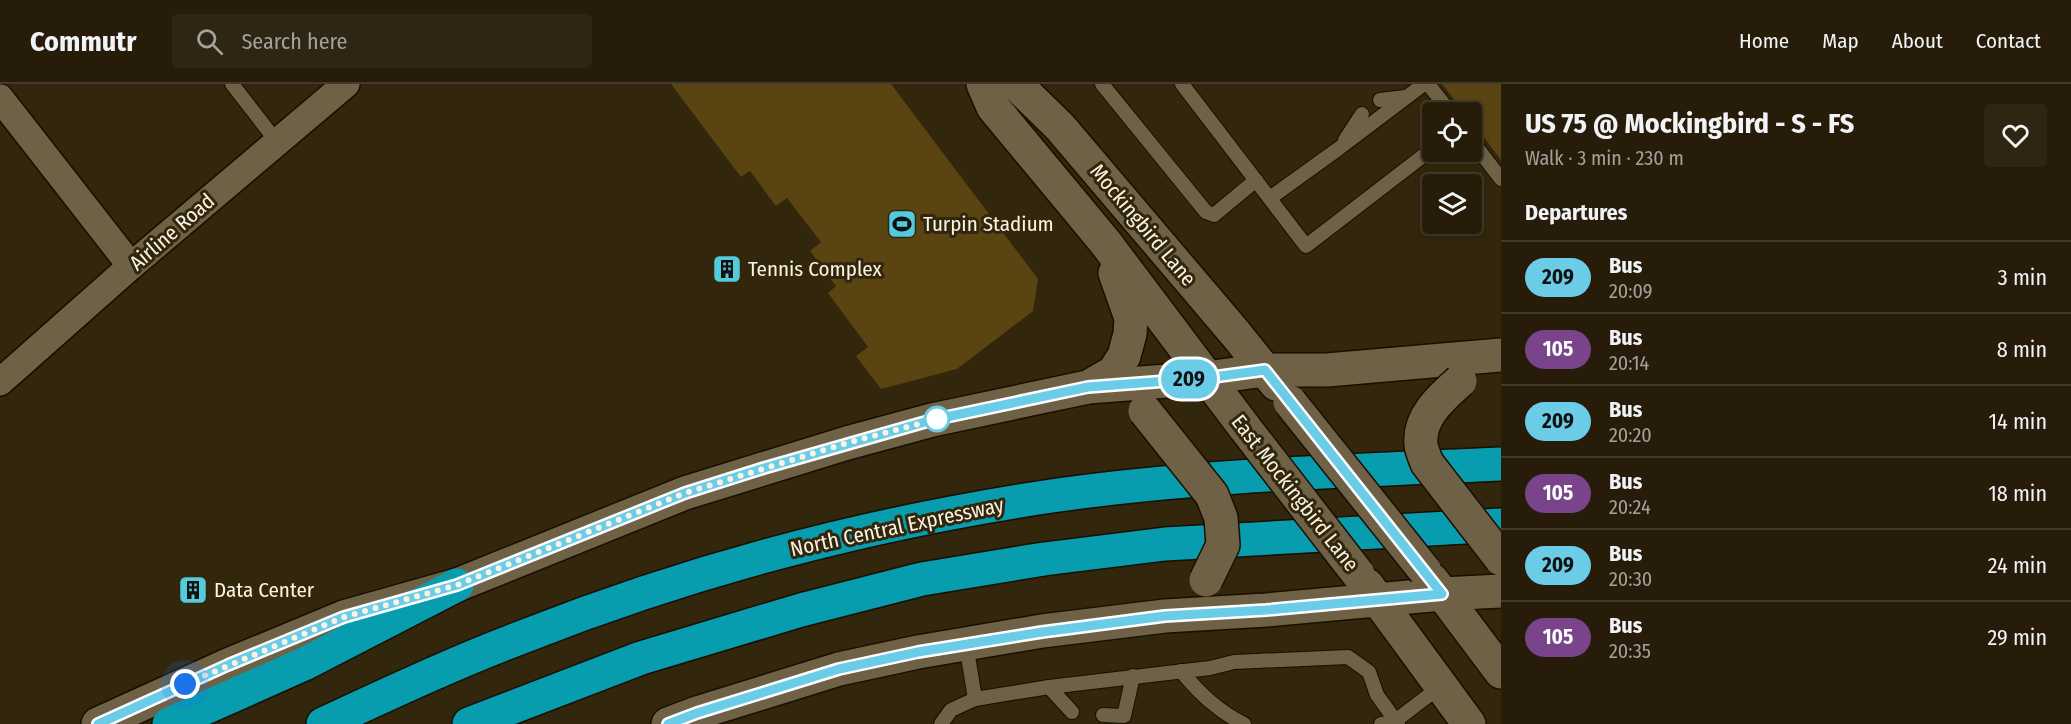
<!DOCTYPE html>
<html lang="en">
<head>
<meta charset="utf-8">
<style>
	body { margin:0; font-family:"Fira Sans Condensed",sans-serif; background:#2e2512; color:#f1f3f6; height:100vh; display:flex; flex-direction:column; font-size:22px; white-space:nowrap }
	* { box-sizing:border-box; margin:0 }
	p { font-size:20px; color:#a4a19c }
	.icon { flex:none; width:33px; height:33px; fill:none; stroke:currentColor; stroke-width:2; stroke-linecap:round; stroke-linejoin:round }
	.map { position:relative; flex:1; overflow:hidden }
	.sheet { display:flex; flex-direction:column; background:#261c09; width:570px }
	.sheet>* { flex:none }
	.badge { padding:0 12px; border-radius:20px; font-size:21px; line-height:39px }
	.fabs { position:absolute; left:1422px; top:18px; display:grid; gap:12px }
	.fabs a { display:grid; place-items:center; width:60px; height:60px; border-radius:6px; background:#261c09; box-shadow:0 3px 9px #0003,0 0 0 2px #423a2a; font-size:30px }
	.you { position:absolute; width:30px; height:30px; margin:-15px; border:4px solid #fff; border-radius:50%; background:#1a73e8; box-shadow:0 0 0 9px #1a73e833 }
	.map>.badge { position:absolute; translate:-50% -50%; box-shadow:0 0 0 3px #fff }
	h2 { padding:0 24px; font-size:22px; line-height:54px }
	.round { display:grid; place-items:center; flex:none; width:63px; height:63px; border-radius:6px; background:#2e2512 }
	.summary { display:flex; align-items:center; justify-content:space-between; height:102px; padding:0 24px }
	h1 { font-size:28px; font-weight:700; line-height:45px }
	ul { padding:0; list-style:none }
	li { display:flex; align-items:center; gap:18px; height:72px; padding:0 24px; border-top:2px solid #423a2a }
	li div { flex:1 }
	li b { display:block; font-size:22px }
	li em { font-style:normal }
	li .badge { min-width:66px; font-weight:700; text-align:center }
	header { display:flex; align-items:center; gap:36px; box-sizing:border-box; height:84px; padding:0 30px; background:#261c09; border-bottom:2px solid #423a2a }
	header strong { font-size:28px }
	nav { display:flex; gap:33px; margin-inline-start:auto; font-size:21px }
	.search { width:420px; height:54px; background:#2e2512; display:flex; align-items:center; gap:15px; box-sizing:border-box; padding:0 21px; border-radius:6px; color:#a4a19c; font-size:22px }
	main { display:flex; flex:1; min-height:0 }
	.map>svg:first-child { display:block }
</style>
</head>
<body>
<header>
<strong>Commutr</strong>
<div class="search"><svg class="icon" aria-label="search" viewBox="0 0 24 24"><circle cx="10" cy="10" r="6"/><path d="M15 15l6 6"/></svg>Search here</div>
<nav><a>Home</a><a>Map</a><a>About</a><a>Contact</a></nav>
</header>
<main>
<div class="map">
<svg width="1501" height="640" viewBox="0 0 1501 640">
	<rect width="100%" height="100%" fill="#32260c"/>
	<g fill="#5a4411">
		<polygon points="671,0 891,0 1038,195 1033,227 957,285 881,305 856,272 868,263 828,209 836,202 810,167 821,158 787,114 776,122 750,87 741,93"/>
		<polygon points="1442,0 1501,0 1501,76 1472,38 1472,28 1464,28"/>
	</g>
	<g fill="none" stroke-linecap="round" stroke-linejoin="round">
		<g stroke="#190e00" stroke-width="16">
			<g id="lane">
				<polyline points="232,0 277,58"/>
				<polyline points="1102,0 1206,128 1214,131 1256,96"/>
				<polyline points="1182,0 1306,162 1432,65"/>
				<polyline points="1428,0 1450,28"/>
				<polyline points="1380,16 1405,13"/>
				<polyline points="1345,56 1362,30"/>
				<polyline points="1472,57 1501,95"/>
				<polyline points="1270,114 1338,65 1424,0"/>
				<polyline points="966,560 975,615 1049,603 1210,584 1234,578 1348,573 1369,588 1377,611 1398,640"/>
				<path d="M1181,587C1200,610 1218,627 1244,640"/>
				<polyline points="1049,603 1072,628"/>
				<polyline points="1103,631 1124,632 1133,592"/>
				<polyline points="941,640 951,626 975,615"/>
				<polyline points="1381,640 1395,637 1441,602"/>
			</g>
		</g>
		<g stroke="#190e00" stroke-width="30">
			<g id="street">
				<polyline points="0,14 131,182"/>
				<polyline points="0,298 131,182 346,0"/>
			</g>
		</g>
		<g stroke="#190e00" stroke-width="36">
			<g id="secondary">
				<polyline points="983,0 993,23 1105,158 1245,344"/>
				<polyline points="1016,0 1060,43 1235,249 1276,300"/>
				<polyline points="1088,303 1114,288 1124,272 1130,250 1131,234 1115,189"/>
				<polyline points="1432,496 1501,588"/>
				<polyline points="1367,501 1469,640"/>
				<polyline points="98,640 228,581 344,533 457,501 685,409 847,359 932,336 1088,303 1206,294 1265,286 1327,286 1501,271"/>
				<polyline points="668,640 697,629 839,585 918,568 1042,547 1165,532 1266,526 1442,510 1501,507"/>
			</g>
		</g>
		<g stroke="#190e00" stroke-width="36">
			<g id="highway">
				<polyline points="169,640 304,580 457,501"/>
				<path d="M323,640C390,609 456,578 525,552C690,487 863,441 1038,414C1191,391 1346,387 1501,380"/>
				<polyline points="469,640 641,574 801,526 922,495 1044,475 1165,460 1501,441"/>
			</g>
		</g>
		<use href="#lane" stroke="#6e6146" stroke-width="14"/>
		<use href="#street" stroke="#6e6146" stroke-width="27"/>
		<use href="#secondary" stroke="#6e6146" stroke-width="33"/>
		<use href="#highway" stroke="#089caf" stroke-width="33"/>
		<g stroke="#190e00" stroke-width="36" stroke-linecap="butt">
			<g id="secondary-bridge">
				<path d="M1460,297C1442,313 1418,333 1421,361C1422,367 1425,374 1427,379L1501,475"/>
				<polyline points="1290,318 1425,487"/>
				<polyline points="1145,327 1212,411 1221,434 1223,461 1206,496"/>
				<polyline points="1245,344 1358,490"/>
			</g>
		</g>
		<use href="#secondary-bridge" stroke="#6e6146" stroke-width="33"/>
	</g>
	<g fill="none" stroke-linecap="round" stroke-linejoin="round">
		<g stroke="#fff" stroke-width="14">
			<polyline id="line" points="98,640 228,581 344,533 457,501 685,409 764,384 932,336 1088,303 1206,294 1265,286 1442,510 1266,526 1165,532 1042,548 918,568 839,585 697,629 668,640"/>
		</g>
		<use href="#line" stroke="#6bcce7" stroke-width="9"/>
		<polyline stroke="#faf3e3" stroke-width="6" stroke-dasharray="0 10.8" points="185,600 344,533 457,501 685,409 847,359 937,335"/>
	</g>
	<defs>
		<g id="stadium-square" transform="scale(1.5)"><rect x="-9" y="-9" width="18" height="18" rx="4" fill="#54cadd" stroke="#32260c"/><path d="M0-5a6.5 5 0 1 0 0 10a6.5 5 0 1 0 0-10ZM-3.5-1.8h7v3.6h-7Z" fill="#111"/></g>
		<g id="building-square" transform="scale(1.5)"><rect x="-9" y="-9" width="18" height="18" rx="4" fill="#54cadd" stroke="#32260c"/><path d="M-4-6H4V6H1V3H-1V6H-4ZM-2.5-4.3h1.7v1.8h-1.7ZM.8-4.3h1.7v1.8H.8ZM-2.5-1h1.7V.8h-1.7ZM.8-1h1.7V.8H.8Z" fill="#111"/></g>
	</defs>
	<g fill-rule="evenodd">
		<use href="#stadium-square" x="902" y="140"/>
		<use href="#building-square" x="727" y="185"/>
		<use href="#building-square" x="193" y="506"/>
	</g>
	<circle fill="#fff" stroke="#6bcce7" stroke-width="3" cx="937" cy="335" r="12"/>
	<g text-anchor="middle" stroke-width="6" stroke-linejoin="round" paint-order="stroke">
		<g font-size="21" fill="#faf3e3" stroke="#32260c" text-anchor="start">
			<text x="923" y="147">Turpin Stadium</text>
			<text x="748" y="192">Tennis Complex</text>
			<text x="214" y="513">Data Center</text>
		</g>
		<g font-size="21" fill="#faf3e3" stroke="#32260c">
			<text transform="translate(1143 141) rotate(50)" y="7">Mockingbird Lane</text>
			<text transform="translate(172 148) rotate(-41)" y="7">Airline Road</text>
			<text transform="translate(1295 409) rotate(52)" y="7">East Mockingbird Lane</text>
			<text transform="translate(897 443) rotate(-12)" y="7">North Central Expressway</text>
		</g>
	</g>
</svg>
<div class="fabs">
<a><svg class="icon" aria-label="locate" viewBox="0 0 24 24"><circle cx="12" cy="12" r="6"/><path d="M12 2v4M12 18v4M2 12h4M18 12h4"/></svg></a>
<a><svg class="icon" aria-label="layers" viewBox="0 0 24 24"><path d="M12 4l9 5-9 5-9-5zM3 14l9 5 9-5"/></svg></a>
</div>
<div class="you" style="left:185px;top:600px"></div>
<b class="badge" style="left:1189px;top:295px;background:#6bcce7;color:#111">209</b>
</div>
<section class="sheet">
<div class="summary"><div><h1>US 75 @ Mockingbird - S - FS</h1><p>Walk · 3 min · 230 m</p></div><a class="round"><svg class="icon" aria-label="heart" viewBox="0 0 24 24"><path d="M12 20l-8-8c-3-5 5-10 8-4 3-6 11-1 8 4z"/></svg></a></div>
<h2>Departures</h2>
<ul>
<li><span class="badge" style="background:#6bcce7;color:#111">209</span><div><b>Bus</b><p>20:09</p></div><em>3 min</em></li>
<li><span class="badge" style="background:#794489;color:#fff">105</span><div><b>Bus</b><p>20:14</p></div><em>8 min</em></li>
<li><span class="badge" style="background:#6bcce7;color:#111">209</span><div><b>Bus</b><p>20:20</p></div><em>14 min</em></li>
<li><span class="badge" style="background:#794489;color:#fff">105</span><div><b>Bus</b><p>20:24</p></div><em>18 min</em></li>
<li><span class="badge" style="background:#6bcce7;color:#111">209</span><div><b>Bus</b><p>20:30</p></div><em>24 min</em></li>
<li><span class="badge" style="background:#794489;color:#fff">105</span><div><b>Bus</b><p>20:35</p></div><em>29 min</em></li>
</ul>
</section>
</main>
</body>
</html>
